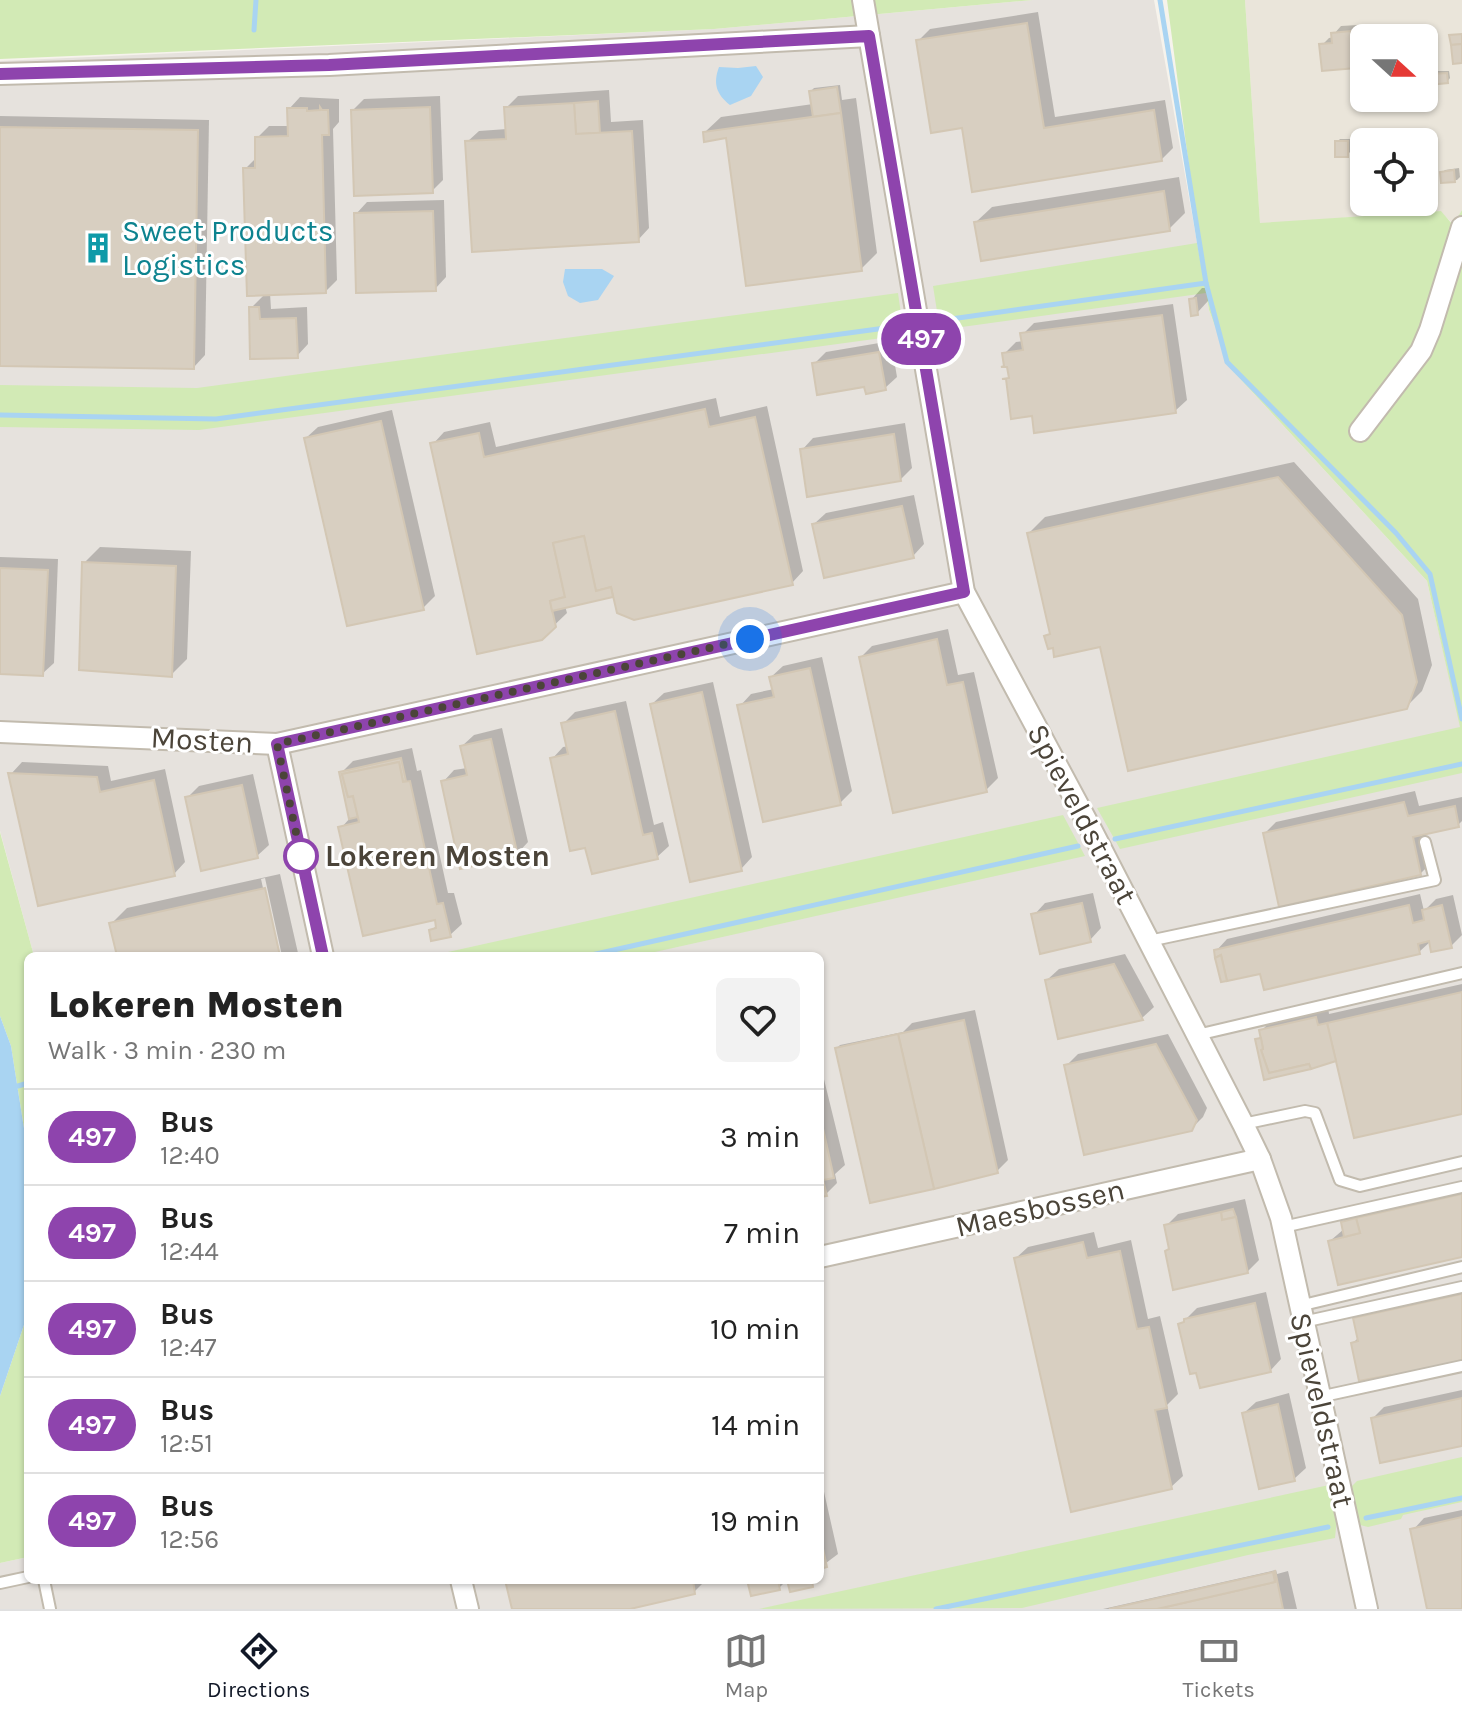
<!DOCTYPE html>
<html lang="en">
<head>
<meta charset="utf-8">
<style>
	body { margin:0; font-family:Karla,sans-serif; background:#f2f2f2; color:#222; height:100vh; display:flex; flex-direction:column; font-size:30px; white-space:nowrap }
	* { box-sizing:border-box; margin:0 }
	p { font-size:26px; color:#767676 }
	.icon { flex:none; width:44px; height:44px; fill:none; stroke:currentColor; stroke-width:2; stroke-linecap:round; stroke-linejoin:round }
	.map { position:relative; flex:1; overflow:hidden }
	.side { position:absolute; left:24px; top:952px; width:800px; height:632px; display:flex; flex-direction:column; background:#fff; border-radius:12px; box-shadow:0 2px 6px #0004 }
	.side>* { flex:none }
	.badge { padding:0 16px; border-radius:26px; font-size:28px; line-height:52px }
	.needle { width:52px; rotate:111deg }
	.fabs { position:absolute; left:1350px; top:24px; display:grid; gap:16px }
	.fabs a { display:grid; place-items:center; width:88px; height:88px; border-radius:12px; background:#fff; box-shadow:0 2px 6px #0004; font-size:40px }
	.you { position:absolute; width:40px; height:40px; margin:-20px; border:6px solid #fff; border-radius:50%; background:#1a73e8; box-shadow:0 0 0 12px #1a73e833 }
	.map>.badge { position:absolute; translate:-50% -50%; box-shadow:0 0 0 4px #fff }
	.round { display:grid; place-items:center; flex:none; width:84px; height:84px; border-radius:12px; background:#f2f2f2 }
	.headline { display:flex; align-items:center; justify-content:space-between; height:136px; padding:0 24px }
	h1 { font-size:38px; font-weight:800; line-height:60px }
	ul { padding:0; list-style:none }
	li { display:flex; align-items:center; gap:24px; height:96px; padding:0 24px; border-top:2px solid #e0e0e0 }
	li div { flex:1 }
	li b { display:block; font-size:30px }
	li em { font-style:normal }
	li .badge { min-width:88px; font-weight:700; text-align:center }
	.menu { display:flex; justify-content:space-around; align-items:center; height:112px; border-top:2px solid #e0e0e0; background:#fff; font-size:22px; color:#767676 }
	.menu a { display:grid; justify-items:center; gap:4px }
	.menu .selected { color:#111827 }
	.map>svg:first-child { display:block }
</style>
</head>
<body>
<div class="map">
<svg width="1462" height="1609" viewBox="0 0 1462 1609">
	<rect width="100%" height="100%" fill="#f6f3ec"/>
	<path fill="#eae5da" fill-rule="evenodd" d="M1245,0H1462V210L1454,225L1440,211L1260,224ZM1364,38H1424V98H1364ZM1364,142H1424V202H1364Z"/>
	<polygon fill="#e6e2dd" points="1033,0 1154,0 1209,310 1231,369 1427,581 1462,733 1462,1609 0,1609 0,1563 28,1557 28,1580 820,1580 820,956 34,956 0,831 0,61 714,29"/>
	<g fill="#d2eab5">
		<polygon points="0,0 1033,0 714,29 0,59"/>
		<polygon points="1167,0 1245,0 1260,223 1441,211 1453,225 1462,210 1462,773 1120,849 1097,808 1460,727 1427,581 1231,369 1209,310 1206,293 940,330 933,286 1197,243 1204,280"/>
		<polygon points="898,293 904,335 199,430 0,427 0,385 197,388"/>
		<polygon points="1063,815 1085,856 637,956 430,956"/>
		<polygon points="0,832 34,956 28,956 28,1154 11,1046 0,1016"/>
		<polygon points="28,1297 28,1557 0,1563 0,1396 27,1316"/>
		<polygon points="1462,1457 1462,1502 1403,1515 1401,1519 1368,1527 1360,1525 1351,1487 1357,1481"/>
		<polygon points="1329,1485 1337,1518 1335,1538 1248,1555 1022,1608 759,1609"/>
	</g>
	<g fill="#a9d4f2">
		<path d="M756,66L763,77L751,96L730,105C716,94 713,83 719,67L738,68Z"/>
		<polygon points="565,269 602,269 614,276 598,300 580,303 568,296 563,282"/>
		<polygon points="0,1016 11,1046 28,1154 27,1316 0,1396"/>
	</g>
	<g fill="#0003">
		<polygon points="1038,12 1055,117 1165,100 1173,148 1161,160 963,126 918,41 930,29"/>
		<polygon points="1358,25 1361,50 1364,50 1364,64 1355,66 1322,45 1329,38 1334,37 1334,34 1341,26"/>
		<polygon points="1434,71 1449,71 1450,78 1447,82 1431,75"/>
		<polygon points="840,85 842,100 856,98 877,253 861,269 728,136 705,132 721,117 813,104 811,91 814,88"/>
		<polygon points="609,90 611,122 643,120 649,228 638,240 467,142 479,131 507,129 506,108 518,96"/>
		<polygon points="440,96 443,180 432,191 353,110 364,99"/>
		<polygon points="300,97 339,99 339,122 333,129 337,280 326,291 270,293 271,309 307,307 308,344 297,356 252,357 251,308 265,294 245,169 257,157 257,138 269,126 289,126 289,109"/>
		<polygon points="0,116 209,120 205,355 194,367 0,364"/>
		<polygon points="1340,139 1350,139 1350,152 1347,155 1337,142"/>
		<polygon points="1459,168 1460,177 1457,180 1443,181 1442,173 1445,170"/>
		<polygon points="1179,177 1185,213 1169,229 976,222 992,207"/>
		<polygon points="444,200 446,277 435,289 356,214 367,202"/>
		<polygon points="1202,288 1207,288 1208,301 1197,313 1191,300"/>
		<polygon points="1173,304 1187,400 1175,411 1034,413 1008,379 1010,376 1009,365 1004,354 1016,342 1024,341 1023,334 1034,323"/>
		<polygon points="891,341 897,377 885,388 814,364 826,352"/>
		<polygon points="716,398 720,417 767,406 803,571 792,583 614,593 565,606 567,613 541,638 433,444 444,432 490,422 496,447"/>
		<polygon points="392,410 435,596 423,608 306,438 318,427"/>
		<polygon points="905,423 912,468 900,480 802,450 813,438"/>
		<polygon points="1294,462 1418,599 1432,665 1422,691 1406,707 1102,644 1054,645 1047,636 1051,632 1029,533 1045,517"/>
		<polygon points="914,495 924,544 913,556 814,524 826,513"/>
		<polygon points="100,547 191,551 187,659 171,675 84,563"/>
		<polygon points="0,557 58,559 54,663 42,674 0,672"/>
		<polygon points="948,629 958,675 974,672 998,778 986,790 861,657 872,646"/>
		<polygon points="822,657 852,791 840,803 740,706 751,694 774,689 771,677 783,666"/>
		<polygon points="713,682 752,857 741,869 652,704 664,693"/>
		<polygon points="626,701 654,825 663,822 669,846 657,857 552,759 563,747 569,746 563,724 575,712"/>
		<polygon points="502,728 528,842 517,854 443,782 454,770 467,768 462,746 474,735"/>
		<polygon points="412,748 417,771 421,770 448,893 454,893 462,924 450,935 431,931 438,924 437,918 341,828 351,817 341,773 353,761"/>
		<polygon points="22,762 108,766 111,781 165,769 185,862 174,874 11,774"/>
		<polygon points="253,774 269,845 257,856 187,798 199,786"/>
		<polygon points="1415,791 1419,806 1462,797 1462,821 1458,825 1425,832 1432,862 1420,874 1265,833 1276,822"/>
		<polygon points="280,874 298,953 295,956 282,956 265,878 261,879 278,956 119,956 111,924 127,908"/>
		<polygon points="1093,893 1101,928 1090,940 1034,915 1045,903"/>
		<polygon points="1420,894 1424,911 1436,899 1453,895 1462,935 1451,946 1431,941 1419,952 1262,971 1216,951 1227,939"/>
		<polygon points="1125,954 1154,1007 1142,1018 1060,1036 1047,980 1059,969"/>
		<polygon points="1462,984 1462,1112 1337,1058 1257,1040 1262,1035 1261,1031 1273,1019 1328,1007 1329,1014"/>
		<polygon points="975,1010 1008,1160 997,1171 837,1048 840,1045 903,1032 912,1023"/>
		<polygon points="1168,1034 1207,1108 1203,1117 1191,1129 1066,1066 1078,1054"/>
		<polygon points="820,1063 845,1165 835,1174 837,1183 826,1194 820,1195"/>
		<polygon points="1462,1186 1462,1255 1330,1241 1344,1229 1343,1223 1346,1219 1362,1216 1370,1207"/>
		<polygon points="1245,1199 1259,1260 1247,1272 1167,1251 1171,1247 1166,1226 1178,1214"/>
		<polygon points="1094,1232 1098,1248 1131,1240 1148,1319 1160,1316 1178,1394 1167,1405 1183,1476 1171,1487 1016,1258 1028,1247"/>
		<polygon points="1462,1286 1462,1359 1353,1343 1359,1337 1355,1319 1367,1307"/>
		<polygon points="1266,1292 1281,1359 1270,1371 1180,1325 1197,1308"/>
		<polygon points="1462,1390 1462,1444 1373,1418 1384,1407"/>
		<polygon points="1289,1393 1306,1468 1294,1479 1244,1413 1256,1402"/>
		<polygon points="820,1474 838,1554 822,1566 824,1573 820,1577"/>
		<polygon points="1462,1510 1462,1609 1430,1609 1413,1530 1424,1518"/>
		<polygon points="1276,1570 1277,1574 1288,1571 1297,1609 1103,1609"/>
		<polygon points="507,1580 706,1580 694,1592 621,1609 514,1609"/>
		<polygon points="749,1580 787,1580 779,1588"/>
	</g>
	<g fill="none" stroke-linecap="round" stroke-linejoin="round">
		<g stroke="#a9d4f2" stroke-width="5">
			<polyline points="1160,0 1206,283"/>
			<polyline points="254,30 256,0"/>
			<polyline points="937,321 1206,283 1227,362 1396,533 1430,574 1462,719"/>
			<polyline points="0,415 216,419 900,326"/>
			<polyline points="1115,839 1462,764"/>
			<polyline points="587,956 1078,846"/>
			<polyline points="18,1086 28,1083"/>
			<polyline points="1366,1518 1462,1498"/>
			<polyline points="936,1609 1328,1527"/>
		</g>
	</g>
	<g fill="#d8cfc1" stroke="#d3c7b4" stroke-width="2">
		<polygon points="1027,23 1044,128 1154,110 1162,161 972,192 962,128 931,133 916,40"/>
		<polygon points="1351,31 1356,68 1322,71 1319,44 1332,43 1331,33"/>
		<polygon points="1462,34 1462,44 1451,45 1449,35"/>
		<polygon points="1462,44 1462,63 1453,64 1451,45"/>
		<polygon points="1364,52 1364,66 1356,66 1354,53"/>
		<polygon points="1447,73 1448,83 1429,85 1429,74"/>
		<polygon points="837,87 841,113 813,117 809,91"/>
		<polygon points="598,101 600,133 576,134 574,103"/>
		<polygon points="574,103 576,134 632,131 639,242 472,252 465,141 506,139 504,107"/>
		<polygon points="320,107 322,110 328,110 329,135 322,135 326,293 247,296 243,168 255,168 255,137 288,136 287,108 307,108 307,111 320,110"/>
		<polygon points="430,107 433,193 354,196 351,110"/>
		<polygon points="841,113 862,271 746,286 726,138 704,142 703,132"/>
		<polygon points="0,127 198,130 194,369 0,366"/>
		<rect x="1335" y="141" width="13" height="16"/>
		<polygon points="1454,170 1455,182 1441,183 1440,172"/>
		<polygon points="1164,191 1170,231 981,261 974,222"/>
		<polygon points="433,211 436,291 356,293 354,213"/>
		<polygon points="1196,298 1198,315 1191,316 1189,299"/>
		<polygon points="249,307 259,307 260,319 296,318 298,358 250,359"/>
		<polygon points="1162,315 1176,413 1034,433 1032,416 1011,419 1006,379 1002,379 1009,378 1007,367 1001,367 1004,366 1002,353 1023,350 1020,333"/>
		<polygon points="879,352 886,390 866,394 864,387 817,395 812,363"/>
		<polygon points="705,409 709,427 755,417 793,585 634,620 617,613 611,587 596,591 584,536 553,543 565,597 550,601 556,627 542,640 477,654 430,443 479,433 484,457"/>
		<polygon points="381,421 424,610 347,626 304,438"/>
		<polygon points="894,434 901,481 807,497 800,449"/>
		<polygon points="1278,477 1402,615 1417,682 1407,709 1128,771 1100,647 1054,657 1053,648 1048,649 1044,636 1050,634 1027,533"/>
		<polygon points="902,506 914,558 824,578 812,524"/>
		<polygon points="584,536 596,591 611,587 613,597 552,611 550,601 565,597 553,543"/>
		<polygon points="82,562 176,566 172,677 79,670"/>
		<polygon points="0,568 48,570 43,676 0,674"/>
		<polygon points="937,639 947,685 963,682 987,792 893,813 859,657"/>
		<polygon points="810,668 841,805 763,822 737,705 774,697 769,677"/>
		<polygon points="702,692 742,871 690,882 650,704"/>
		<polygon points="615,711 643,835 652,833 658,859 592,874 585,848 570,851 550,758 568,754 561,723"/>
		<polygon points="491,739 518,856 460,869 441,781 467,775 460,746"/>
		<polygon points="401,758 406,781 403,782 399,762 342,774 348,797 353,796 358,817 349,819 339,772"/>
		<polygon points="399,762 403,782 410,781 437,904 443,903 451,937 431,941 429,930 436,928 435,920 363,936 338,827 359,822 353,796 348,797 342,774"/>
		<polygon points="8,773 97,777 100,792 154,780 175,876 38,906"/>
		<polygon points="242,785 258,858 201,871 185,797"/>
		<polygon points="1404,802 1408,816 1455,806 1459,827 1413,837 1421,875 1279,907 1263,833"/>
		<polygon points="265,888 280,956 117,956 109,923"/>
		<polygon points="1082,903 1091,942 1040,954 1031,914"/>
		<polygon points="1409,905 1413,923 1424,920 1422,910 1442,905 1452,948 1431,952 1429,941 1418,944 1420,954 1264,990 1260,974 1227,981 1221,955 1215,958 1214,950"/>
		<polygon points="1221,955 1227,981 1221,982 1215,958"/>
		<polygon points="1114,964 1143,1020 1058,1039 1045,980"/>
		<polygon points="1462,992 1462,1114 1354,1138 1327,1023"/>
		<polygon points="1316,1017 1318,1025 1327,1023 1336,1061 1311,1069 1309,1064 1269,1073 1261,1050 1263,1049 1259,1030"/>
		<polygon points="964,1020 998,1173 934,1189 898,1034"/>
		<polygon points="898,1034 934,1189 870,1203 835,1048"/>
		<polygon points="1261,1038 1263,1049 1261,1050 1269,1073 1309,1064 1311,1069 1264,1080 1255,1039"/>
		<polygon points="1156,1044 1197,1120 1192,1131 1084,1155 1064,1065"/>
		<polygon points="820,1115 834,1178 823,1180 827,1196 820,1197"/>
		<polygon points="1462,1194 1462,1257 1338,1285 1328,1241 1360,1233 1356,1218"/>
		<polygon points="1233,1209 1236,1217 1222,1220 1221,1212"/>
		<polygon points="1221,1212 1222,1220 1236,1217 1248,1273 1173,1290 1165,1251 1169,1249 1164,1225"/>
		<polygon points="1356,1218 1360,1233 1344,1237 1341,1222"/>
		<polygon points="1083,1242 1087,1258 1120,1251 1137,1329 1149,1327 1167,1408 1155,1410 1172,1489 1071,1512 1014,1258"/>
		<polygon points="1462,1294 1462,1362 1391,1377 1390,1375 1359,1381 1351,1343 1358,1341 1353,1318"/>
		<polygon points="1255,1303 1271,1372 1200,1388 1196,1373 1190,1374 1178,1324 1184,1322 1184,1319"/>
		<polygon points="1462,1398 1462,1446 1380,1463 1371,1418"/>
		<polygon points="1278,1404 1295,1481 1259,1489 1242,1413"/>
		<polygon points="1462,1517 1462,1609 1427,1609 1410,1529"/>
		<polygon points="820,1535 827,1567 820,1569"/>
		<polygon points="1275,1570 1283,1609 1157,1609 1275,1582"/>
		<polygon points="1273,1572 1275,1582 1157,1609 1109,1609"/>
		<polygon points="505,1580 693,1580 695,1594 630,1609 512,1609"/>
		<polygon points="747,1580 778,1580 780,1590 751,1596"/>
		<polygon points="787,1580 812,1580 813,1587 790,1592"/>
	</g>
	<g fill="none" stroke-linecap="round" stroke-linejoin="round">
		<g stroke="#c2bbae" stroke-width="14">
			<g id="lane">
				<polyline points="1149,941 1435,880 1425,842"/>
				<polyline points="1197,1035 1462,973"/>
				<polyline points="1243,1124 1305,1111 1315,1113 1340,1180 1360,1186 1462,1162"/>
				<polyline points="1283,1227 1462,1187"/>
				<polyline points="1299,1306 1462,1267"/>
				<polyline points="1303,1322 1462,1287"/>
				<polyline points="1319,1397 1462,1366"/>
				<polyline points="44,1580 50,1609"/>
				<polyline points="0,1583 28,1577"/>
			</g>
		</g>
		<g stroke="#c2bbae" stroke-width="24">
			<g id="street">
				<polyline points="863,0 964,592 1092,831 1243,1124 1260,1159 1281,1218 1367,1609"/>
				<polyline points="0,74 329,65 869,36"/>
				<polyline points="1360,431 1421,351 1430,330 1462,227"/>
				<polyline points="0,732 277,744 964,592"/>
				<polyline points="277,744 323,956"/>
				<polyline points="820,1257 1260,1159"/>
				<polyline points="461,1580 468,1609"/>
			</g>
		</g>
		<use href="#lane" stroke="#fff" stroke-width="10"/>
		<use href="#street" stroke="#fff" stroke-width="20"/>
	</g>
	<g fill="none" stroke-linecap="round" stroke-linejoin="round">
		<g stroke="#fff" stroke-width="18">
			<polyline id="line" points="0,74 329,65 869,36 964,592 277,744 323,956"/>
		</g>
		<use href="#line" stroke="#8e44ad" stroke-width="12"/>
		<polyline stroke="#4b4439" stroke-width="8" stroke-dasharray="0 14.4" points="301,856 303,865 277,744 750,639"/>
	</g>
	<defs>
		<g id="building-bare" transform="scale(2.4)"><path d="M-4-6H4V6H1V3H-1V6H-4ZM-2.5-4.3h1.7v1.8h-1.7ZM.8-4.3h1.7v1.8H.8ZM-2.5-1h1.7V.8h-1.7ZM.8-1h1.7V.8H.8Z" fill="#0f9aa8" stroke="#fff" stroke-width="2.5" paint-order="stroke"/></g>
	</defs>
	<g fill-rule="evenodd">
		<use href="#building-bare" x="98" y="248"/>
	</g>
	<circle fill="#fff" stroke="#8e44ad" stroke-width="4" cx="301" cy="856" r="16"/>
	<g text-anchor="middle" stroke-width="6" stroke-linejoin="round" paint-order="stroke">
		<g font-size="30" fill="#0d838f" stroke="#fff" text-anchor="start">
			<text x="122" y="241">Sweet Products<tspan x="122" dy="34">Logistics</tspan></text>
		</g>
		<g font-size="30" fill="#4b4439" stroke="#fff">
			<text transform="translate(202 740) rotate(3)" y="10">Mosten</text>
			<text transform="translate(1082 814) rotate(62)" y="10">Spieveldstraat</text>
			<text transform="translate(1040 1208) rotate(-13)" y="10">Maesbossen</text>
			<text transform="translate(1322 1410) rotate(77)" y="10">Spieveldstraat</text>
		</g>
		<g font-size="30" font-weight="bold" fill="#4b4439" stroke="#fff" text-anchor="start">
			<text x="325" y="866">Lokeren Mosten</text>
		</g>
	</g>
</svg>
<div class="fabs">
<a><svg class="needle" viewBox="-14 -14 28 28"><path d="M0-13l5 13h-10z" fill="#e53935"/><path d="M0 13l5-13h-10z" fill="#767676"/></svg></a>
<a><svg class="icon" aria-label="locate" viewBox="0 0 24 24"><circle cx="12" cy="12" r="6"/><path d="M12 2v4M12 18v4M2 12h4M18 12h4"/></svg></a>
</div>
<div class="you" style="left:750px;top:639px"></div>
<b class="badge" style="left:921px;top:339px;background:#8e44ad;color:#fff">497</b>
<section class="side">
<div class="headline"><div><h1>Lokeren Mosten</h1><p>Walk · 3 min · 230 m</p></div><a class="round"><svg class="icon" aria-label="heart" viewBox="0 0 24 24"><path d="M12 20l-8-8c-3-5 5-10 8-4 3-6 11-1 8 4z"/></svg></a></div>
<ul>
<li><span class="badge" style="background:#8e44ad;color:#fff">497</span><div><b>Bus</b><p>12:40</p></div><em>3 min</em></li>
<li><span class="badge" style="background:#8e44ad;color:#fff">497</span><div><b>Bus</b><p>12:44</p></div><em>7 min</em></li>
<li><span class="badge" style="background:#8e44ad;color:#fff">497</span><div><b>Bus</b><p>12:47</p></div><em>10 min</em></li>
<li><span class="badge" style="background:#8e44ad;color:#fff">497</span><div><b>Bus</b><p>12:51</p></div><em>14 min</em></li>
<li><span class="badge" style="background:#8e44ad;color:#fff">497</span><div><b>Bus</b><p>12:56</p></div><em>19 min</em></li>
</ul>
</section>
</div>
<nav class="menu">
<a class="selected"><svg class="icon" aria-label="directions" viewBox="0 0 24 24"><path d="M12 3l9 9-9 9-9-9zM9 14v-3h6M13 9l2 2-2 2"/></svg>Directions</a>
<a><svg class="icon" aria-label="map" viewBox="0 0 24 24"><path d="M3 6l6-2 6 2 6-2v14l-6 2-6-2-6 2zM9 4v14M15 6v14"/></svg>Map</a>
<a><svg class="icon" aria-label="tickets" viewBox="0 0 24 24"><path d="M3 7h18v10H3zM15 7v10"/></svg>Tickets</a>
</nav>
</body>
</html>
